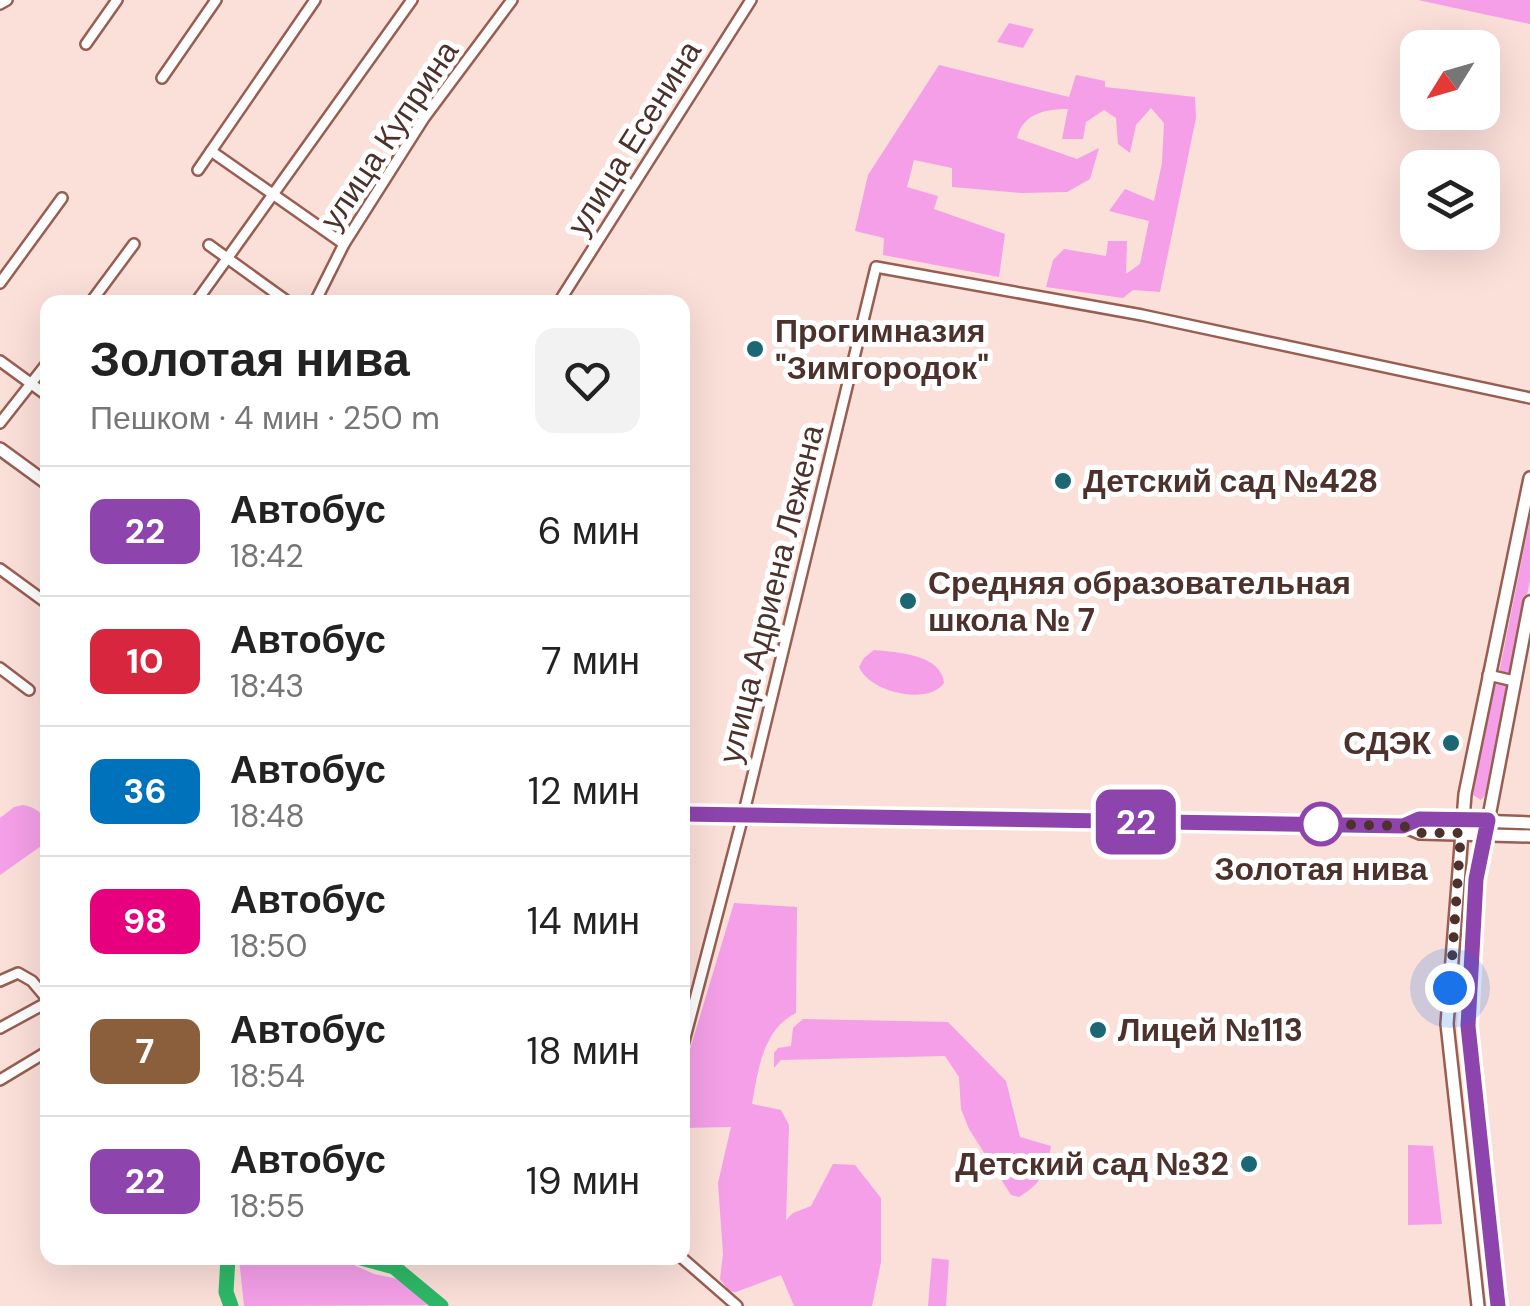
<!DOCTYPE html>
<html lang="ru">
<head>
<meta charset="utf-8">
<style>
	body { margin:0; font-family:"DM Sans",sans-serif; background:#f2f2f2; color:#222; height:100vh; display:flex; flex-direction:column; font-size:38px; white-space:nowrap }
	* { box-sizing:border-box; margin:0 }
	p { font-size:32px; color:#767676 }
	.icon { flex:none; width:55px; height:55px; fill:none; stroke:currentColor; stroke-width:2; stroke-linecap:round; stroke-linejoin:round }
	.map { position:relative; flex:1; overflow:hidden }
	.drawer { position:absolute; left:40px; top:295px; width:650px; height:970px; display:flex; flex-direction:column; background:#fff; border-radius:20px; box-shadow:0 10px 40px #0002 }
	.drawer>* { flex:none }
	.badge { padding:0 20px; border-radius:15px; font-size:35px; line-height:65px }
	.needle { width:65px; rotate:233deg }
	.buttons { position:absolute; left:1400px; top:30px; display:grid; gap:20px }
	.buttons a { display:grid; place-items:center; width:100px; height:100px; border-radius:20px; background:#fff; box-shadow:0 10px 40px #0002; font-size:50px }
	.you { position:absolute; width:50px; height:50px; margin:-25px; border:8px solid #fff; border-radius:50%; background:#1a73e8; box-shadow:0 0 0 15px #1a73e833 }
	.map>.badge { position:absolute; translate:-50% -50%; box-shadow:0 0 0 5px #fff }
	.round { display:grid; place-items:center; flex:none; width:105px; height:105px; border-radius:20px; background:#f2f2f2 }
	.overview { display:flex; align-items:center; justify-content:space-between; height:170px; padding:0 50px }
	h1 { font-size:48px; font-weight:800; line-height:75px }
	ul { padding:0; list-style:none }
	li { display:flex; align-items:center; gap:30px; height:130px; padding:0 50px; border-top:2px solid #e0e0e0 }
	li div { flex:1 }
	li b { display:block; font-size:38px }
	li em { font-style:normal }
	li .badge { min-width:110px; font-weight:700; text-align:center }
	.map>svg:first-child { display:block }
</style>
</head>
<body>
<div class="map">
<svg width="1530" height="1306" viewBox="0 0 1530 1306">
	<rect width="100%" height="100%" fill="#fbdfd9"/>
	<g fill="#f49fe7">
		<polygon points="1418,0 1530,0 1530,24"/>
		<polygon points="1009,23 1034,29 1023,48 997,42"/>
		<path d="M939,65L1069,97L1076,75L1105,81V87L1195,97L1196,118L1160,292L1133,290L1123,298L1046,287L1053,260L1064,249L1106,256L1108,241H1127L1126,274L1140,264L1149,221L1109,211L1125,189L1154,201L1162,163L1164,123L1151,108L1136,125L1130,153L1118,144L1116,118L1104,110L1086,122L1083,139H1062L1068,109C1046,109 1023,113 1017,138L1077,159L1099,148L1090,179L1067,192L1021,193L952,187V168L914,160L907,187L938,196L934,209L1005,234L999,277L883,255L884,238L855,231L868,175Z"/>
		<polygon points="1530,519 1530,580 1511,675 1499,673"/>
		<path d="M874,650C898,652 942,655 944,683C928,706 869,692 859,667L864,658Z"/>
		<polygon points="1493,684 1507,686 1485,795 1481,800 1473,795 1474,788"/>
		<path d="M23,805C43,808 53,825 44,844L0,875V818L14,807Z"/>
		<path d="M734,903L797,907L796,1013C763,1029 758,1070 752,1104L781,1110L789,1125L786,1220L793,1213L811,1206L833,1164L855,1165L881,1198V1262L872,1306H794L781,1275L736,1292L729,1291L720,1279L723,1254L718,1183L731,1127L683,1128L685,1066Z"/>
		<path d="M803,1019L948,1022L1006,1081L1020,1137L1051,1146C1047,1171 1041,1184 1019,1197L1011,1195L969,1129L961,1109L959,1077L945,1056L781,1060L774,1068V1053L778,1048L791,1046L793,1028Z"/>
		<polygon points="1408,1145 1433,1146 1442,1224 1408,1225"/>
		<polygon points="239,1258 338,1258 374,1274 403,1280 427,1305 244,1306"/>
		<polygon points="932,1258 949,1260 946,1306 928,1306"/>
	</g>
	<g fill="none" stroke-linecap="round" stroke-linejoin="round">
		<g stroke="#2eb866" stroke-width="15">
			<polyline points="228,1258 226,1292 231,1306"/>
			<polyline points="361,1258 394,1267 441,1306"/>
		</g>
		<g stroke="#985e52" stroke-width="14">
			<g id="minor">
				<polyline points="0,4 7,0"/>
				<polyline points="86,44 117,0"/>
				<polyline points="162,78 216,0"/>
				<polyline points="211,151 344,244"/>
				<polyline points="198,170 315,0"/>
				<polyline points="209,245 288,302"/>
				<polyline points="0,283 62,198"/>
				<polyline points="91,302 134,244"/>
				<polyline points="196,302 412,0"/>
				<polyline points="315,302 344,244 424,118 512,0"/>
				<polyline points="559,302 751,0"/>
				<polyline points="0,361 48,396"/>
				<polyline points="0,423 48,362"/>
				<polyline points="0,569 48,604"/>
				<polyline points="0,668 29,690"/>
				<polyline points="1488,675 1514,681"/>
				<polyline points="0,981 18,973 32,981 48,1000"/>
				<polyline points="0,1028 48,1002"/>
				<polyline points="682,1049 743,816 876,267 1142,315 1530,398"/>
				<polyline points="0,1080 48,1051"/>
				<polyline points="682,1258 737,1306"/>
			</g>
		</g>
		<g stroke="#985e52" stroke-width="16">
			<g id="major">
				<polyline points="0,449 48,484"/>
				<polyline points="682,814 1350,824 1403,826 1420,833 1530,836"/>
				<polyline points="1403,826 1419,819 1530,823"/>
				<polyline points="1478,1306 1447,1024 1465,794 1530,478"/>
				<polyline points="1498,1306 1468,1026 1477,879 1530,602"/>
			</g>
		</g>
		<use href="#minor" stroke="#fff" stroke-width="9"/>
		<use href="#major" stroke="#fff" stroke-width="11"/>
	</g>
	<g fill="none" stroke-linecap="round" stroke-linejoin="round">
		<g stroke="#fff" stroke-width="22">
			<polyline id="line" points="682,814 1403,826 1419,819 1488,820 1476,879 1468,1026 1498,1306"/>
		</g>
		<use href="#line" stroke="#8e44ad" stroke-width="15"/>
		<polyline stroke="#4c312c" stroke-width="10" stroke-dasharray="0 18" points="1321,824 1318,824 1403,826 1420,833 1461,833 1450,988"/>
	</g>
	<g fill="#1d6673" stroke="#fff" stroke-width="4">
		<circle cx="755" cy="349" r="10"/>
		<circle cx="1063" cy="481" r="10"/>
		<circle cx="908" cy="601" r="10"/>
		<circle cx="1451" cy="743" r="10"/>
		<circle cx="1098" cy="1030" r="10"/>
		<circle cx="1249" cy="1164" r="10"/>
	</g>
	<circle fill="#fff" stroke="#8e44ad" stroke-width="5" cx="1321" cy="824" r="20"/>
	<g text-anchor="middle" stroke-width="10" stroke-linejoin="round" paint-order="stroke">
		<g font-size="32" fill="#4c312c" stroke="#fff">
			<text transform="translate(389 135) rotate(-56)" y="11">улица Куприна</text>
			<text transform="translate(634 138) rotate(-58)" y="11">улица Есенина</text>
			<text transform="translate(771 594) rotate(-76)" y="11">улица Адриена Лежена</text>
		</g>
		<g font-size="32" font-weight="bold" fill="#4c312c" stroke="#fff" text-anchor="start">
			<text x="775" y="342">Прогимназия<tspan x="775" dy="37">"Зимгородок"</tspan></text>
			<text x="1083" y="492">Детский сад №428</text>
			<text x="928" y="594">Средняя образовательная<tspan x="928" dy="37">школа № 7</tspan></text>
			<text x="1431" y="754" text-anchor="end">СДЭК</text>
			<text x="1118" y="1041">Лицей №113</text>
			<text x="1229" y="1175" text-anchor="end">Детский сад №32</text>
		</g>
		<g font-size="32" font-weight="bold" fill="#4c312c" stroke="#fff">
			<text x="1321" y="880">Золотая нива</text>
		</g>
	</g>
</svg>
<div class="buttons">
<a><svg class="needle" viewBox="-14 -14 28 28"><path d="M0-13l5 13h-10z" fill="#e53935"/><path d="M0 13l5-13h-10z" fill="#767676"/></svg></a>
<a><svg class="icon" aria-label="layers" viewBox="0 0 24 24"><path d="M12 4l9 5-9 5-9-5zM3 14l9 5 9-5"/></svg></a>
</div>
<div class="you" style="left:1450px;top:988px"></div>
<b class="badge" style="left:1136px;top:822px;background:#8e44ad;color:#fff">22</b>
<section class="drawer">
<div class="overview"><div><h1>Золотая нива</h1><p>Пешком · 4 мин · 250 m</p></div><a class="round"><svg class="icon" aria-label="heart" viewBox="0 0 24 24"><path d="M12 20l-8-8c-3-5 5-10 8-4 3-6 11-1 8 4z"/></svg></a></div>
<ul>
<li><span class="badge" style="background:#8e44ad;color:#fff">22</span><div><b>Автобус</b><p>18:42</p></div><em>6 мин</em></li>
<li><span class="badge" style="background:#d7263d;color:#fff">10</span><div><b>Автобус</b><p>18:43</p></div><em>7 мин</em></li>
<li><span class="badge" style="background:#0072bc;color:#fff">36</span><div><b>Автобус</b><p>18:48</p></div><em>12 мин</em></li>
<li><span class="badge" style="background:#e6007e;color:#fff">98</span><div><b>Автобус</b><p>18:50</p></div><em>14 мин</em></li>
<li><span class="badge" style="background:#8b5e3c;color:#fff">7</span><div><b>Автобус</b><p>18:54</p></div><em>18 мин</em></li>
<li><span class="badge" style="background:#8e44ad;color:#fff">22</span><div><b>Автобус</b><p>18:55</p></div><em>19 мин</em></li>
</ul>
</section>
</div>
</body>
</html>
